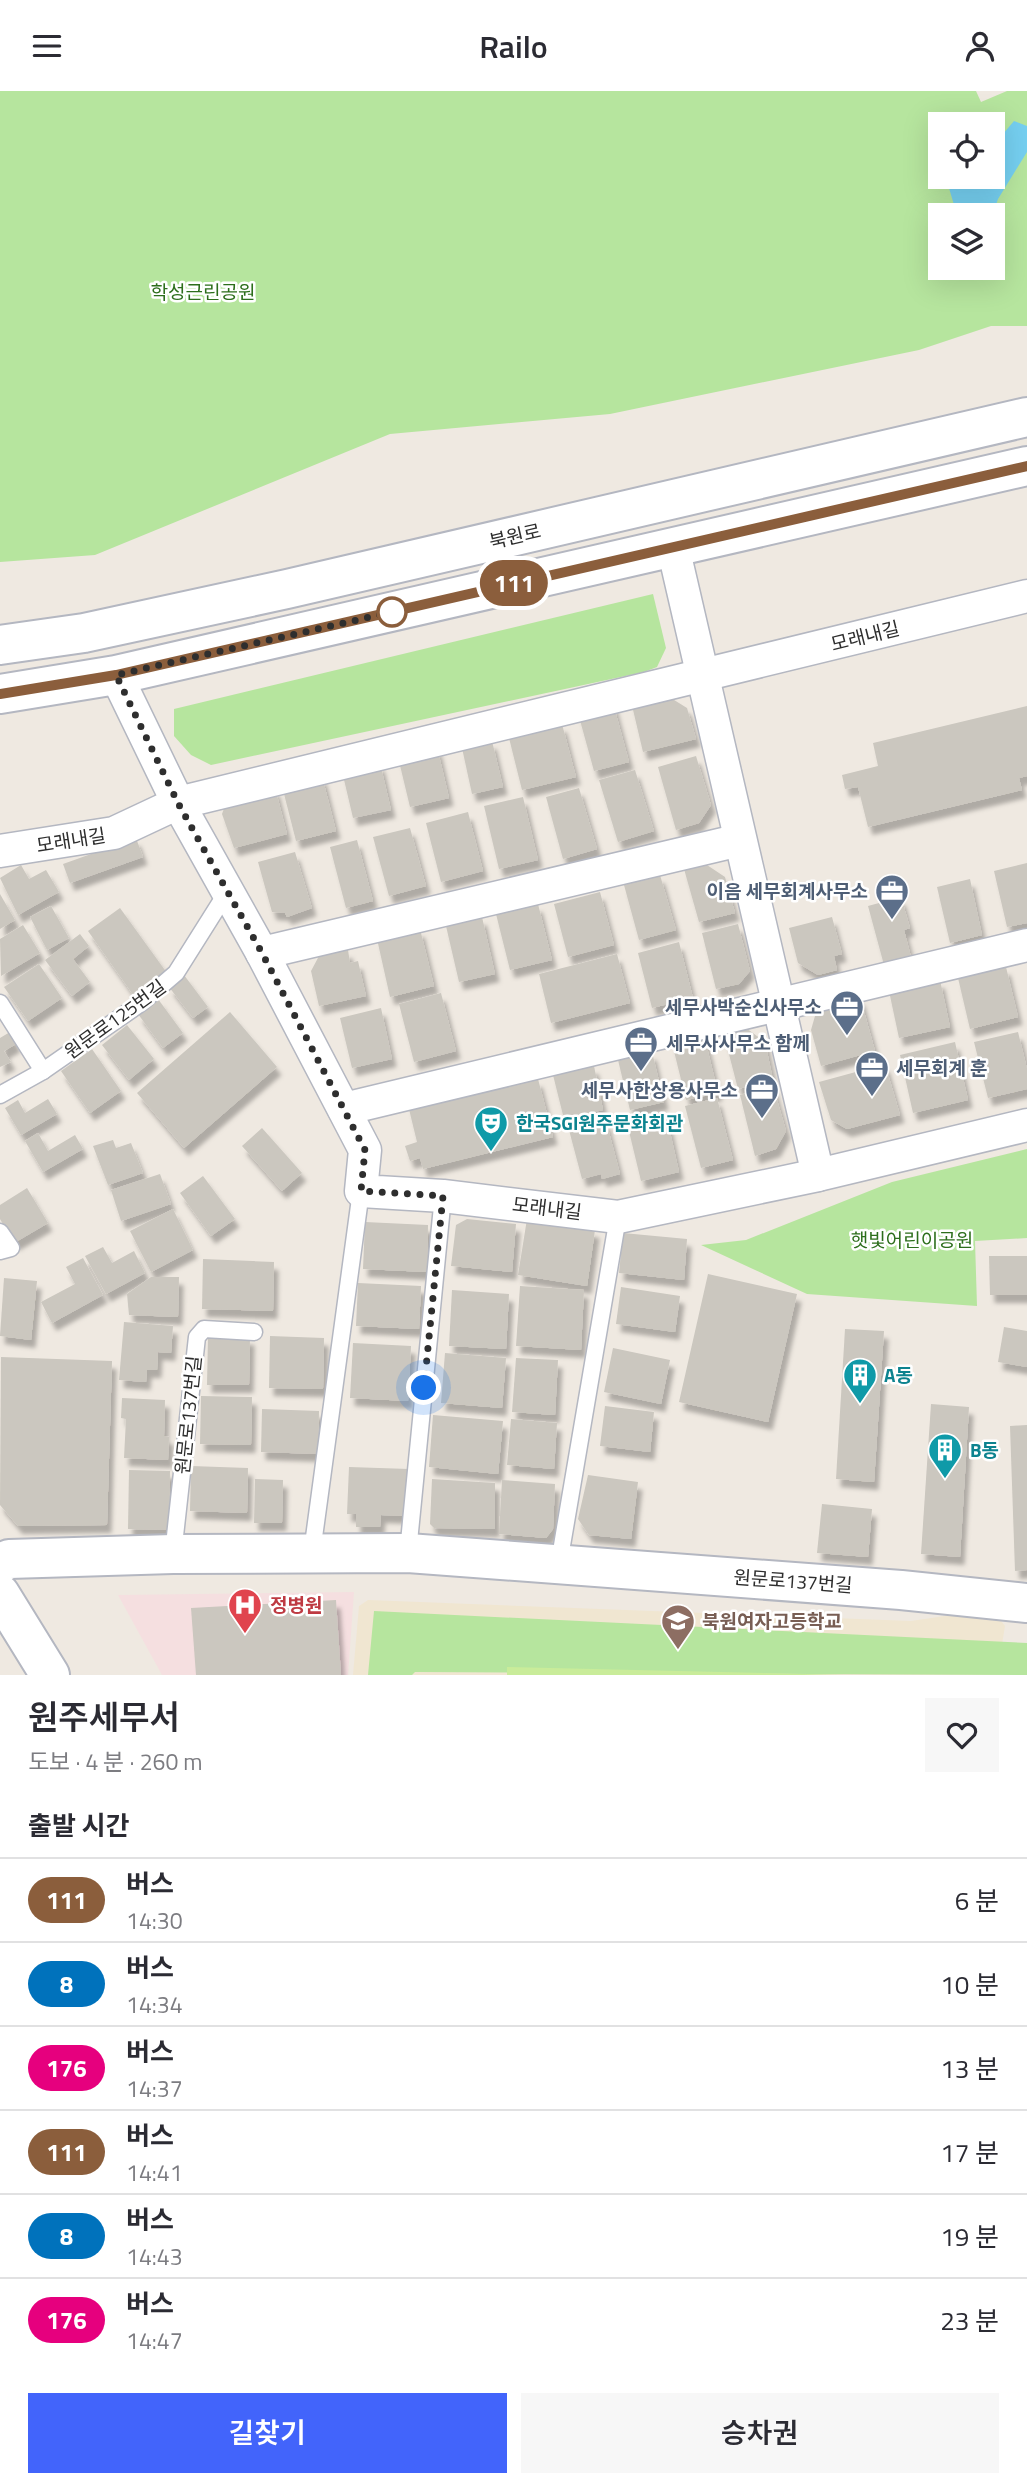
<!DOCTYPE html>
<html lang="ko">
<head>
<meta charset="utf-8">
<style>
	body { margin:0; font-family:"Titillium Web","Noto Sans KR",sans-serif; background:#f7f7f7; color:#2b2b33; height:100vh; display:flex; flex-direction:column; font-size:26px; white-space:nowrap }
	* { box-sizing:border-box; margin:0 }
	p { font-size:23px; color:#7c7c81 }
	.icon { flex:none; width:38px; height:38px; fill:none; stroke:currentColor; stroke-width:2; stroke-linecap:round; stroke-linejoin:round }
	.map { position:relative; height:1584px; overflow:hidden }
	.details { display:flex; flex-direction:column; background:#fff; flex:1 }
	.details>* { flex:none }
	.badge { padding:0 14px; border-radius:23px; font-size:24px; line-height:46px }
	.buttons { position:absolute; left:928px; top:21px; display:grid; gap:14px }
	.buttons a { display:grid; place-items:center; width:77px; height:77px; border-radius:0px; background:#fff; box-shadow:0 7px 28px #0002; font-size:35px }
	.you { position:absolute; width:35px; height:35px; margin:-18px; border:5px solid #fff; border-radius:50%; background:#1a73e8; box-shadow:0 0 0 10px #1a73e833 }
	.map>.badge { position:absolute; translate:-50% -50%; box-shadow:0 0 0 4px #fff }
	h2 { padding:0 28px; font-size:26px; line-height:63px }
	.round { display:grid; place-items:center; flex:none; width:74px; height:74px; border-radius:0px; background:#f7f7f7 }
	.head { display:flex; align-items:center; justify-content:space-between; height:119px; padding:0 28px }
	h1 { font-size:33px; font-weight:600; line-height:52px }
	.primary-button { display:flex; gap:14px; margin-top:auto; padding:14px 28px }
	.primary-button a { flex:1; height:80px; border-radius:0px; background:#4264fb; color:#fff; font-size:28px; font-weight:600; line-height:80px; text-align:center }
	.primary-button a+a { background:#f7f7f7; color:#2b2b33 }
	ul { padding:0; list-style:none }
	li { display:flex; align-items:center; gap:21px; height:84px; padding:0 28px; border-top:2px solid #e1e1e2 }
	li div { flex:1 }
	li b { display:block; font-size:26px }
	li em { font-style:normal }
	li .badge { min-width:77px; font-weight:700; text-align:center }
	header { display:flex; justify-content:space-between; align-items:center; height:91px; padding:0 28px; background:#fff; font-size:32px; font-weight:600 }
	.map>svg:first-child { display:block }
</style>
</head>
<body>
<header><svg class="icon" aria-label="menu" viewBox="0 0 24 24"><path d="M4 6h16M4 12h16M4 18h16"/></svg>Railo<svg class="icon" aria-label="person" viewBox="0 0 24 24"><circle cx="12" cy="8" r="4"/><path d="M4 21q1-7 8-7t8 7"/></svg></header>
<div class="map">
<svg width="1027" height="1584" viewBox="0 0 1027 1584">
	<defs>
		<filter id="shadow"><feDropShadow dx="4.5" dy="8" stdDeviation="2" flood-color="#0004"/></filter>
	</defs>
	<rect width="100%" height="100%" fill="#efe9e1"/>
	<polygon fill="#f0e6d1" points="368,1509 911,1530 992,1518 1005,1535 997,1584 353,1584 359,1515"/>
	<polygon fill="#f5dfe0" points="354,1501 348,1584 162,1584 118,1504"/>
	<g fill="#b6e59e" fill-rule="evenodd">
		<path d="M0,0H976L981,11L1007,0H1027V235H991L919,259L610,323L390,343L95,464L0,471ZM940,33H992V86H940ZM940,124H992V177H940Z"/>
		<polygon points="653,503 666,557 657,576 644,581 211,674 191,664 174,645 174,618"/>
		<polygon points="1027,1058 1027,1147 975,1150 977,1215 807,1203 701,1154 746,1149 892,1091"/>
		<polygon points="374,1520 1027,1552 1027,1584 415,1581 412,1584 368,1584"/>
	</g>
	<polygon fill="#c9ec9a" points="507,1576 844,1584 507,1584"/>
	<polygon fill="#75cff0" points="1014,30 1027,35 1027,61 998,108 992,126 957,124 949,97 963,86 992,86 992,56"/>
	<g fill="#cbc7bf" filter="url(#shadow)">
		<polygon points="658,599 687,617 696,648 643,661 630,606"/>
		<polygon points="613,612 629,671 594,680 578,622"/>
		<polygon points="1027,615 1027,685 1019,687 1022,699 868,736 858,696 845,698 842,684 878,675 873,652"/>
		<polygon points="562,633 576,686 522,699 509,647"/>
		<polygon points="492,650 503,696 472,703 462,657"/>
		<polygon points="437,656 449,707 410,716 398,666"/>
		<polygon points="696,665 711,714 699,732 676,739 658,676"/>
		<polygon points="380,672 391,719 353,727 342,680"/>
		<polygon points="635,679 654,740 618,751 599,689"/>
		<polygon points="322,685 336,740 296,750 282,695"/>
		<polygon points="275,697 287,743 234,757 222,723 227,709"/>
		<polygon points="579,697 597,758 563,768 546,706"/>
		<polygon points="523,706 538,769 499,778 484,715"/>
		<polygon points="468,721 483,780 441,791 426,732"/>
		<polygon points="410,737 426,795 389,805 373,746"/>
		<polygon points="136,747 143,766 70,792 63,773"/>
		<polygon points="357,749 373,810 346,817 330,756"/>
		<polygon points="295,761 312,817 287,826 285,822 272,821 258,771"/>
		<polygon points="704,772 725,786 735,822 699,831 684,778"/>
		<polygon points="1027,772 1027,832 1007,836 994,780"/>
		<polygon points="21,774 29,788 46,779 59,801 18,824 0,787"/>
		<polygon points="660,784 676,839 639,849 624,794"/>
		<polygon points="970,788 982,844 950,852 937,796"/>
		<polygon points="600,801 614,854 568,866 554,813"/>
		<polygon points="0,803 15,829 0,838"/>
		<polygon points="901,806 910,837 904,839 911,866 884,874 868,815"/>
		<polygon points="538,813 552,869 510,879 496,823"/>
		<polygon points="51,815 69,847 47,859 30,826"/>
		<polygon points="120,817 167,882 134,905 88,840"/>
		<polygon points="482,826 495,883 459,891 446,835"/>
		<polygon points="832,826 842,863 834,865 837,879 818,884 798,872 789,837"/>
		<polygon points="738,833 750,880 739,893 716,898 702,842"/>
		<polygon points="23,834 40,862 1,885 0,848"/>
		<polygon points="420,838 434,895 390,906 377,848"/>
		<polygon points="80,843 89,855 73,868 90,891 72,905 45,869"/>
		<polygon points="679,851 693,907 652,917 638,862"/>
		<polygon points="348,859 350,872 358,870 366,905 319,915 311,880 319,865"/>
		<polygon points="617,863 630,912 551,932 539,883"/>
		<polygon points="39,873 62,907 28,930 4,896"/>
		<polygon points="1006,876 1018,926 970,938 958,887"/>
		<polygon points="184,884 208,916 193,927 169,896"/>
		<polygon points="940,889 950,936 899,947 889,900"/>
		<polygon points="441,902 456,960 414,971 399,913"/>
		<polygon points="860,906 875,960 821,975 811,939 815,925 827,916"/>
		<polygon points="158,908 183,942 163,957 138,923"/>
		<polygon points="381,917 392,968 352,977 340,927"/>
		<polygon points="230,921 277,976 184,1057 137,1002"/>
		<polygon points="127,934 154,968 129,989 102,954"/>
		<polygon points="742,934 765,951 773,989 738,998 723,940"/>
		<polygon points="10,941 16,953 4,960 11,971 0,976 0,947"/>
		<polygon points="1018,941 1027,978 1027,998 988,1007 974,951"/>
		<polygon points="704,944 718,1002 686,1009 672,952"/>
		<polygon points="955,951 968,1009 913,1022 900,964"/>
		<polygon points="92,958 121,1000 90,1022 61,980"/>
		<polygon points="652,961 664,1011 630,1019 618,969"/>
		<polygon points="885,973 900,1024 847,1038 831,1029 819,991"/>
		<polygon points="594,975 603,1019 564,1028 553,984"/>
		<polygon points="538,988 553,1046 423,1078 420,1067 410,1070 405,1055 417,1051 408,1014 437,1006 438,1012"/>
		<polygon points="773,995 786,1040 776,1058 755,1065 740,1004"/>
		<polygon points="717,1007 733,1069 701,1077 685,1015"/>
		<polygon points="48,1008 57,1023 21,1044 5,1017 18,1009 25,1022"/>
		<polygon points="666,1023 679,1081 641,1090 627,1032"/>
		<polygon points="606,1030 620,1083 602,1088 601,1083 582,1088 569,1039"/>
		<polygon points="262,1037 302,1082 282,1100 242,1055"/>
		<polygon points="38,1042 48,1060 75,1044 83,1058 43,1081 25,1050"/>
		<polygon points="113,1049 116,1057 131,1052 143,1082 108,1094 93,1055"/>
		<polygon points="160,1083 171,1113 121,1130 111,1099"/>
		<polygon points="203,1085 235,1128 211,1145 180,1102"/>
		<polygon points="27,1097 48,1132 14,1152 0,1128 0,1114"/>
		<polygon points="173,1118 193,1159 151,1181 130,1140"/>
		<polygon points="467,1128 516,1133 512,1181 451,1175 456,1134"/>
		<polygon points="527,1128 595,1139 587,1195 518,1184"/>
		<polygon points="365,1131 428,1134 427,1181 363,1178"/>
		<polygon points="623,1142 687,1148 684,1189 619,1182"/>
		<polygon points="103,1156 112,1172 134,1160 145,1182 106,1203 85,1165"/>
		<polygon points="989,1165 1027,1165 1027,1204 990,1204"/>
		<polygon points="83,1167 103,1204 52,1232 41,1211 75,1193 66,1176"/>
		<polygon points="203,1168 274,1171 273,1220 202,1218"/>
		<polygon points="708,1183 797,1203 768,1331 679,1311"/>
		<polygon points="151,1186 179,1186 178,1226 129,1224 127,1203"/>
		<polygon points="4,1187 37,1190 31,1249 0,1245"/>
		<polygon points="358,1192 421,1195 419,1238 356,1235"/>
		<polygon points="520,1195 584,1199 581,1259 516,1255"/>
		<polygon points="621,1196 680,1205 675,1241 616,1233"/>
		<polygon points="452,1199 509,1203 506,1258 449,1255"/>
		<polygon points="124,1231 173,1235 171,1262 158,1261 157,1279 147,1279 146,1291 119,1289"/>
		<polygon points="1004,1236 1027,1240 1027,1276 998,1271"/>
		<polygon points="845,1238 884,1240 874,1391 836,1388"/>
		<polygon points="270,1245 324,1247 323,1298 269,1297"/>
		<polygon points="208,1246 250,1246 249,1294 207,1294"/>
		<polygon points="353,1252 411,1255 408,1310 350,1307"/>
		<polygon points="613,1257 670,1269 661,1313 604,1301"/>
		<polygon points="445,1262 506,1267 502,1317 441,1312"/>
		<polygon points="1,1266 112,1270 107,1434 18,1435 0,1414"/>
		<polygon points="516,1267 558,1269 555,1324 512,1321"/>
		<polygon points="201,1305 252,1306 251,1354 200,1353"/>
		<polygon points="122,1307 165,1309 164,1345 169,1346 168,1369 124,1367 126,1328 121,1327"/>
		<polygon points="931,1313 969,1316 960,1466 921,1463"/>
		<polygon points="605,1315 654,1321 650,1361 600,1355"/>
		<polygon points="262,1318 319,1320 318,1363 261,1361"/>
		<polygon points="433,1324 503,1330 498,1383 429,1376"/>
		<polygon points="511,1328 557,1332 554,1378 507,1374"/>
		<polygon points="1027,1334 1027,1479 1015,1480 1010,1335"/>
		<polygon points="191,1375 248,1377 247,1422 190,1420"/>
		<polygon points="349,1376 409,1378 407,1425 381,1424 380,1436 356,1436 356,1423 347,1423"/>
		<polygon points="129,1379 170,1380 169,1439 128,1438"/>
		<polygon points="588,1384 638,1391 631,1448 589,1444 578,1428"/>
		<polygon points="255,1388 283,1389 282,1432 254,1432"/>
		<polygon points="432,1388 495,1392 495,1438 434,1437 430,1433"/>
		<polygon points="502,1389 555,1393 553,1438 546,1447 499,1443"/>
		<polygon points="822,1413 872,1418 868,1466 817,1462"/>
		<polygon points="336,1509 341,1584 196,1584 191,1517"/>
	</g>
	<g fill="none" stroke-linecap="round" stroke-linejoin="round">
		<g stroke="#b4b7c1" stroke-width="19">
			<g id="lane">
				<polyline points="0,912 43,980"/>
				<polyline points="0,1004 43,980 141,912 176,882 227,801"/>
				<polyline points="0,1141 11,1157 0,1160"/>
				<polyline points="312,1461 361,1100"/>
				<polyline points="408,1461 443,1105"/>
				<polyline points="173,1463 197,1246 204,1238 254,1241"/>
				<polyline points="559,1472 618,1126"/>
			</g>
		</g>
		<g stroke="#b4b7c1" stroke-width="35">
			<g id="street">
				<polyline points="673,456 818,1084"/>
				<polyline points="116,584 178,712 262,862 365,1059 361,1100 443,1105 618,1126 818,1084 1027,1034"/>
				<polyline points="0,760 114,742 178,712 1027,505"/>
				<polyline points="262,862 740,749"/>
				<polyline points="344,1018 1027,854"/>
			</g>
		</g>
		<g stroke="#b4b7c1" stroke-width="42">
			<g id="secondary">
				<polyline points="0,554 84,542 287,498 1027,326"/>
				<polyline points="0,603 116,584 1027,375"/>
				<polyline points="0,1473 9,1468 173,1463 408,1462 901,1499 1027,1512"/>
				<polyline points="0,1503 50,1584"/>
			</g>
		</g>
		<use href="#lane" stroke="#fff" stroke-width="16"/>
		<use href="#street" stroke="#fff" stroke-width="32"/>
		<use href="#secondary" stroke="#fff" stroke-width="38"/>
	</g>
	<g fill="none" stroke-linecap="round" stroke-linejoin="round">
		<g stroke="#fff" stroke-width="16">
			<polyline id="line" points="0,603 116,584 1027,375"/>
		</g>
		<use href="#line" stroke="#8b5e3c" stroke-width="10"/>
		<polyline stroke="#2e2e2e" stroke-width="7" stroke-dasharray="0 12.6" points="392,521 116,584 178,712 262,862 365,1059 361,1100 443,1105 424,1297"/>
	</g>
	<defs>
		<g id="office-pin" transform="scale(1.75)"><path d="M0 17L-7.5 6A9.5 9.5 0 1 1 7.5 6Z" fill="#5c6f8a" stroke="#fff"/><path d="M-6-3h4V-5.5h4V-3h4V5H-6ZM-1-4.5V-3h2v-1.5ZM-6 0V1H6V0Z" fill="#fff"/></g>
		<g id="theatre-pin" transform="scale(1.75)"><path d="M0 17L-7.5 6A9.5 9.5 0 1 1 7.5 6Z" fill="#0f9aa8" stroke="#fff"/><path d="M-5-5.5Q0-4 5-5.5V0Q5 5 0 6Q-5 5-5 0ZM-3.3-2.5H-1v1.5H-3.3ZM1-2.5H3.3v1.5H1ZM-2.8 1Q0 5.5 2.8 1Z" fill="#fff"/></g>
		<g id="building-pin" transform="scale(1.75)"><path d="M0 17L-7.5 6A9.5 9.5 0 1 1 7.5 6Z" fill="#0f9aa8" stroke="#fff"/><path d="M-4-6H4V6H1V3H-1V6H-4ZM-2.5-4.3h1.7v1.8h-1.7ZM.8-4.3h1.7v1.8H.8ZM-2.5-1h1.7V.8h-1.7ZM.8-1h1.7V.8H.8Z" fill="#fff"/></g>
		<g id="hospital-pin" transform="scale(1.75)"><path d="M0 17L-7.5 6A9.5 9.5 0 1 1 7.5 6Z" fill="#e0444e" stroke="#fff"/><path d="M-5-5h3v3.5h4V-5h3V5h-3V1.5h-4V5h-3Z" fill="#fff"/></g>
		<g id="school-pin" transform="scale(1.75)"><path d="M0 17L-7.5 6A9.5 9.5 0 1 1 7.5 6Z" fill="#8d6e63" stroke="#fff"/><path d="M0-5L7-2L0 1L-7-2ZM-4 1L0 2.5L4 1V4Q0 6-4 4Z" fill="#fff"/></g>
	</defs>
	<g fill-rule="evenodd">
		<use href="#office-pin" x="892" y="800"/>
		<use href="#office-pin" x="847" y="916"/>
		<use href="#office-pin" x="641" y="952"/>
		<use href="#office-pin" x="872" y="977"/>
		<use href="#office-pin" x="762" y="999"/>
		<use href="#theatre-pin" x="491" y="1032"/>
		<use href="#building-pin" x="860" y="1284"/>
		<use href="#building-pin" x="945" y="1359"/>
		<use href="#hospital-pin" x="245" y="1514"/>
		<use href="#school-pin" x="678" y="1530"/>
	</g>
	<circle fill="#fff" stroke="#8b5e3c" stroke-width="3.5" cx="392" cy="521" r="14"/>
	<g text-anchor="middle" stroke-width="5" stroke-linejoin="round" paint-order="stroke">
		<g font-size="19" fill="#2c6e1b" stroke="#fff">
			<text x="203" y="208">학성근린공원</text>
			<text x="912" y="1156">햇빛어린이공원</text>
		</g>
		<g font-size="19" fill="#2e2e2e" stroke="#fff">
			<text transform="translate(515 445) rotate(-13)" y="7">북원로</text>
			<text transform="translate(865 545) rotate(-14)" y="7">모래내길</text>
			<text transform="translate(71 749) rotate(-9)" y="7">모래내길</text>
			<text transform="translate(115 928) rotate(-36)" y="7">원문로125번길</text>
			<text transform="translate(547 1117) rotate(7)" y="7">모래내길</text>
			<text transform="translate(188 1324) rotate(-84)" y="7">원문로137번길</text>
			<text transform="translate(793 1490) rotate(4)" y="7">원문로137번길</text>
		</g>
		<g font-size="19" font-weight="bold" fill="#4e5e75" stroke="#fff" text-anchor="end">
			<text x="868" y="807">이음 세무회계사무소</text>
			<text x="822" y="923">세무사박순신사무소</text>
			<text x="666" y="959" text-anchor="start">세무사사무소 함께</text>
			<text x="896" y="984" text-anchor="start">세무회계 훈</text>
			<text x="738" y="1006">세무사한상용사무소</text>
		</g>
		<g font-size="19" font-weight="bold" fill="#0d838f" stroke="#fff" text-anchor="start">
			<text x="516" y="1039">한국SGI원주문화회관</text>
			<text x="884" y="1291">A동</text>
			<text x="970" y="1366">B동</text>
		</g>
		<g font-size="19" font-weight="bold" fill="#be3a42" stroke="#fff" text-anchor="start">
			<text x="270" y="1521">정병원</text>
		</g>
		<g font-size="19" font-weight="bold" fill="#785e54" stroke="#fff" text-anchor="start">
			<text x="702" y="1537">북원여자고등학교</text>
		</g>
	</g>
</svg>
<div class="buttons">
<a><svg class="icon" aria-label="locate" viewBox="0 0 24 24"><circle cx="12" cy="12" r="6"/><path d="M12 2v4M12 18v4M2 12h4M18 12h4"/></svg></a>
<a><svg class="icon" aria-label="layers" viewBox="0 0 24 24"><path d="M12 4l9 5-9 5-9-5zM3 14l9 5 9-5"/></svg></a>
</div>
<div class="you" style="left:424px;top:1297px"></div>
<b class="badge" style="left:514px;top:492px;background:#8b5e3c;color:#fff">111</b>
</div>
<section class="details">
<div class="head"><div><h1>원주세무서</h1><p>도보 · 4 분 · 260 m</p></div><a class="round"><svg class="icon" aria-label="heart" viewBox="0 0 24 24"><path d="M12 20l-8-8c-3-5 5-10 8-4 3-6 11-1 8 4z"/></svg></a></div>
<h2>출발 시간</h2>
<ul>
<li><span class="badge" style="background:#8b5e3c;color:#fff">111</span><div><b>버스</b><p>14:30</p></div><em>6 분</em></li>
<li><span class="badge" style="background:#0072bc;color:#fff">8</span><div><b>버스</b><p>14:34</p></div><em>10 분</em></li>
<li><span class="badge" style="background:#e6007e;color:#fff">176</span><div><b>버스</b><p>14:37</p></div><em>13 분</em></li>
<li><span class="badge" style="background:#8b5e3c;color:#fff">111</span><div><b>버스</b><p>14:41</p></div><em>17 분</em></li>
<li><span class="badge" style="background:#0072bc;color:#fff">8</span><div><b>버스</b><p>14:43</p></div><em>19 분</em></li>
<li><span class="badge" style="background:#e6007e;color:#fff">176</span><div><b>버스</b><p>14:47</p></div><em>23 분</em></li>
</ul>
<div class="primary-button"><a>길찾기</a><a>승차권</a></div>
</section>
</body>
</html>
